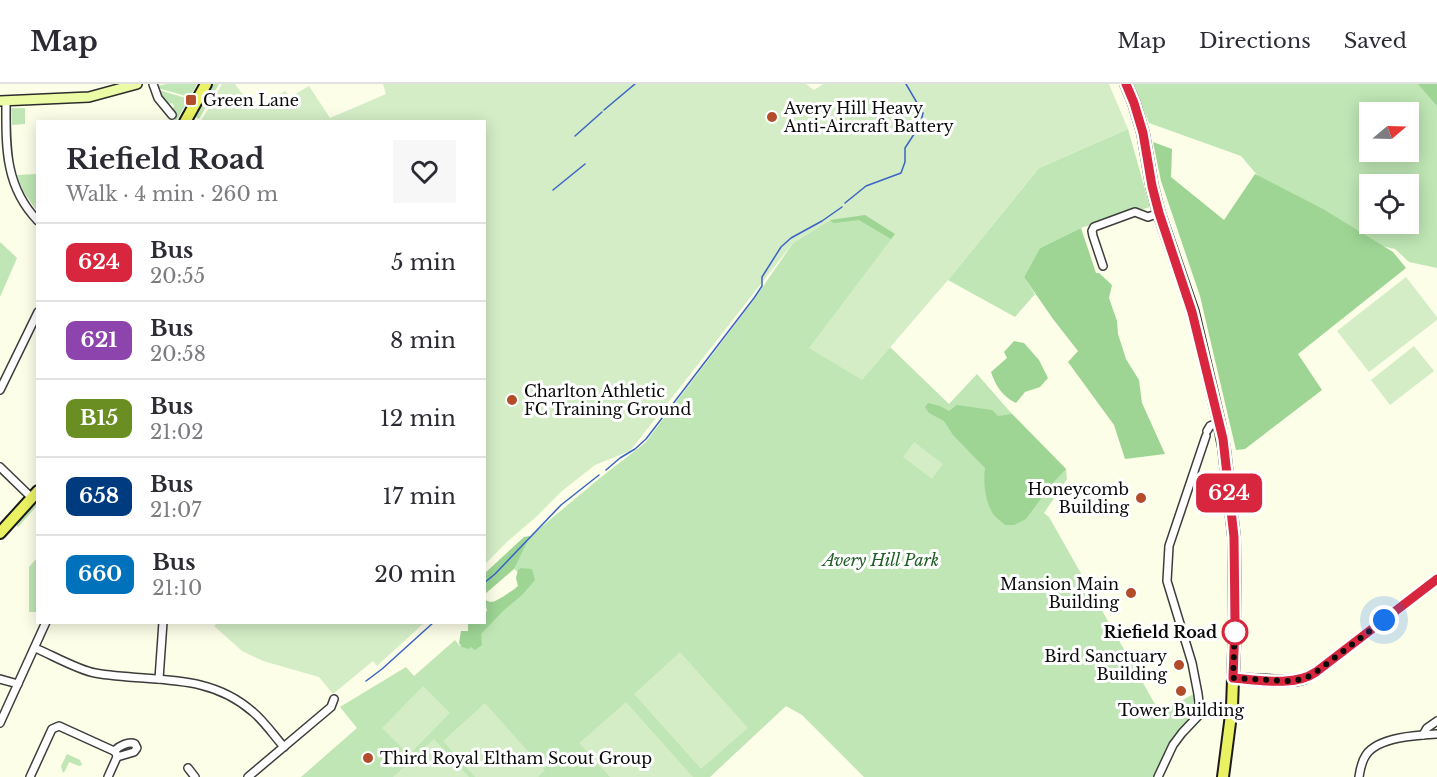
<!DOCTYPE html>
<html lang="en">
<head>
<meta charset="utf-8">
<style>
	body { margin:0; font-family:"Libre Baskerville",serif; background:#f7f7f7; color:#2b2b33; height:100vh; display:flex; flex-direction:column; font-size:22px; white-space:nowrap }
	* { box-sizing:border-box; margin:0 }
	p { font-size:20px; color:#7c7c81 }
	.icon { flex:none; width:33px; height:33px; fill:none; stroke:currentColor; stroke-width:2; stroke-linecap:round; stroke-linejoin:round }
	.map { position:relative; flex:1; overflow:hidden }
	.details { position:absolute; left:36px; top:36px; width:450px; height:504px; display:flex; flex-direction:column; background:#fff; border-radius:0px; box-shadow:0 3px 15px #0003 }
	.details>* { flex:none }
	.badge { padding:0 12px; border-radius:9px; font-size:21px; line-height:39px }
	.needle { width:39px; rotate:71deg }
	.buttons { position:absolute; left:1359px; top:18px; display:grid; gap:12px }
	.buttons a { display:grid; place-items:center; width:60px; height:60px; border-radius:0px; background:#fff; box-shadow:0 3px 15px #0003; font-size:30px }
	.you { position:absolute; width:30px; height:30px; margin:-15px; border:4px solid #fff; border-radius:50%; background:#1a73e8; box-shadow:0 0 0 9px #1a73e833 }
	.map>.badge { position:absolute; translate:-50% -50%; box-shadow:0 0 0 3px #fff }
	.round { display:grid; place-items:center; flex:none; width:63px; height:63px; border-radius:0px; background:#f7f7f7 }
	.summary { display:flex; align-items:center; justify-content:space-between; height:102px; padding:0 30px }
	h1 { font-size:28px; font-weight:700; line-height:45px }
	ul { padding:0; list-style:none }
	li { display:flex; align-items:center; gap:18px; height:78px; padding:0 30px; border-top:2px solid #e1e1e2 }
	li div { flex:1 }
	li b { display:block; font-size:22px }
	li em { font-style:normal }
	li .badge { min-width:66px; font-weight:700; text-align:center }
	header { display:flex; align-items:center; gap:36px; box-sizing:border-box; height:84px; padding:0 30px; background:#fff; border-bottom:2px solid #e1e1e2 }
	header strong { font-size:28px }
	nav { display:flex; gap:33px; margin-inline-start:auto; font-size:21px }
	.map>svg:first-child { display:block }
</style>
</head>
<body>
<header>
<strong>Map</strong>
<nav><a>Map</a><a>Directions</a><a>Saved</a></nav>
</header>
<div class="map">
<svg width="1437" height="693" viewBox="0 0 1437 693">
	<rect width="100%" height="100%" fill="#fcfee8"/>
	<g fill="#bfe6b4" fill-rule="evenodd">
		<polygon points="167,0 197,0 190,13 157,4 157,2"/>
		<polygon points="212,0 219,0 199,35 193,32"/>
		<path d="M1132,0H1437V184L1409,178L1395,165L1347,154L1275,112L1241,72L1149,39ZM1370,28H1408V68H1370ZM1370,100H1408V140H1370Z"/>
		<path d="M156,5L189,15L176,37L173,35L175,30L172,27L174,22L172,19C163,22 160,12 156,5Z"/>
		<polygon points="11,24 25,24 25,40 12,41"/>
		<polygon points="1128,45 1150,123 1144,125 1137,125 1081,144 1040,164 1024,193 1035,210 1015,233 948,196 1039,84"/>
		<polygon points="37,90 38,90 37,127 23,107 17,91"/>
		<polygon points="865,131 896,150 810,264 862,295 890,263 949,320 977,290 1012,330 1066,385 1067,395 1044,429 1049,433 1160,629 1195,609 1197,629 1171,659 1155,693 864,693 802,631 786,622 710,693 301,693 357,644 340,623 406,583 414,592 455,556 460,562 528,499 504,474 600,394 645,359 753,217 793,159 830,136"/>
		<polygon points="0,158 17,174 0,213"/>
		<polygon points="37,414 37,422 18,443 15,440"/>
		<polygon points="37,474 37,528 29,528 29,483"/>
		<polygon points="67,670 80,676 82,681 79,682 69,678 65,687 63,689 61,682"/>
	</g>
	<g fill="#9ed595">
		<polygon points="1418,0 1437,0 1437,22"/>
		<polygon points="1153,58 1172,65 1171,93 1224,136 1255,90 1323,125 1393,168 1406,184 1298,270 1322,306 1245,365 1236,366 1200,212 1161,97"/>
		<polygon points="897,128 896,158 859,136 834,139 826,133"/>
		<polygon points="1081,144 1096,189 1099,189 1112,201 1109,214 1117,237 1118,250 1126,275 1139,296 1142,319 1165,370 1125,375 1114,341 1068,278 1078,267 1053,235 1024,193 1040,164"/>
		<path d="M1014,257L1024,259L1039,276L1048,294L1040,303L1025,308L1016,319C1003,313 995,301 991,288L1007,274L1004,268Z"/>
		<path d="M928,319L940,322L949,327L957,321L992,326L998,332L1012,330L1066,385L1051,401L1026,435L1014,441H1005C1001,437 996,434 993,430C985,416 983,399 985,384L953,351L944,337L929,329L925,323Z"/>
		<polygon points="530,452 514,485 485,510 485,489 524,453"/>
		<path d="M521,484L532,485L535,496L522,511L503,527L481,550L482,561L475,566L471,563L469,565L462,563L459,559L461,547H468V539L484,538L485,529L487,527L485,516C488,517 491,519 495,517C499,516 515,505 518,502L516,494L518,486Z"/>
	</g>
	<g fill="#d4edc6">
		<polygon points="222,0 235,0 253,25 285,7 290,13 309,2 330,34 386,10 383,0 806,0 814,6 823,0 1109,0 1128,45 1039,84 948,196 862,296 809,264 895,150 865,131 830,136 793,159 630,367 595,381 562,407 536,433 508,457 485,480 484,38 201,37"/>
		<polygon points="1406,193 1437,233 1437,236 1369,288 1337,247"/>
		<polygon points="1414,262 1434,287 1390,321 1371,296"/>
		<polygon points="914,358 943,380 932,395 903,373"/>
		<polygon points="219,538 424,538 424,539 377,582 373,577 333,610 319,593 263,577 242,567 214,542"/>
		<polygon points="680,568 748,644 701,685 634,610"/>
		<polygon points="423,602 450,629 409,671 382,644"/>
		<polygon points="626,618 693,693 610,693 579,659"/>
		<polygon points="485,619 545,686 538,693 475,693 443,657"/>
		<polygon points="434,655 469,693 393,693"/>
	</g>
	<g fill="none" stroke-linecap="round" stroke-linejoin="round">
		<g stroke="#3a64c6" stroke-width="1.5">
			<polyline points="604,26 635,0"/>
			<polyline points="575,52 602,28"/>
			<polyline points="553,106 585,80"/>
			<polyline points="845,119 866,102 901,89 905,78 905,64 920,41 923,29 906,0"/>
			<polyline points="606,386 620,374 635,365 646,355 754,214 762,202 762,193 781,163 791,154 822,137 842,123"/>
			<polyline points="484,499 495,490 561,421 599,391"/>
			<polyline points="215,538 216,538"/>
			<polyline points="366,597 382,585 434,538"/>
		</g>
		<g stroke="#3d3d3d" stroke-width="10">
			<g id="street">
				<polyline points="153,0 158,14 172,31"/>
				<path d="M6,17C6,61 4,102 38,137"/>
				<polyline points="1103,182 1093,152 1092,147 1094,143 1135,128 1148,133 1159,129"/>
				<polyline points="0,306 38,228"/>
				<polyline points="1207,347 1210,342 1219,338"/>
				<polyline points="0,383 32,414"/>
				<path d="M35,564C52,571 78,586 95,589C151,599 207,587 253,628C265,638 274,652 284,663"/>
				<polyline points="0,595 18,600"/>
				<polyline points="159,595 163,538"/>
				<polyline points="0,639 46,538"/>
				<polyline points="1423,651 1427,644 1437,637"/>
				<path d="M114,667C119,662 129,657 135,660L137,664L134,668L117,673"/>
				<polyline points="188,684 195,693"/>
				<polyline points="30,693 52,645 59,642 114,667 116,669 117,673 108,693"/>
				<polyline points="248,693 331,623 334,615"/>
				<polyline points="1158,693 1173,661 1182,649 1199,631 1200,627 1198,610 1192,579 1167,497 1169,462 1206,352"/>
				<path d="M1359,693C1360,686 1362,677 1366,671C1378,653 1418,651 1437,650"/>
			</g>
		</g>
		<g stroke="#2c2c2c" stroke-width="12">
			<g id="secondary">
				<polyline points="0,17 89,13 137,0"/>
				<polyline points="1233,594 1296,597 1304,595 1318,586 1437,495"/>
			</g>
		</g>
		<g stroke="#1b1b1b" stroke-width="14">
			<g id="primary">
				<polyline points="1126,0 1134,19 1143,49 1152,102 1159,129 1193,228 1219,338 1224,364 1234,453 1235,539 1232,623 1223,693"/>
				<polyline points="185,38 206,0"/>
				<polyline points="0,449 38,407"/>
			</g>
		</g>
		<use href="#street" stroke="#fff" stroke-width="7"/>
		<use href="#secondary" stroke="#ebfba6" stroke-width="9"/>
		<use href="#primary" stroke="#eaf264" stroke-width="10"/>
	</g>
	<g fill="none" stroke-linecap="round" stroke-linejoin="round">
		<g stroke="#fff" stroke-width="14">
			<path id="line" d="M1126,0L1134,19L1143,49L1152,102L1159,129L1192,228L1223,355L1234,453L1235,539L1233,594C1258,596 1295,603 1316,588L1437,495"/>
		</g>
		<use href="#line" stroke="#d7263d" stroke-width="9"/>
		<polyline stroke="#0a0a0a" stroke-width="6" stroke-dasharray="0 10.8" points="1235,548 1235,539 1233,594 1287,597 1304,595 1316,588 1384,536"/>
	</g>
	<g fill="#b24c2a" stroke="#fff" stroke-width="2">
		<rect x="185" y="10" width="12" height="12" rx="3"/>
		<circle cx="772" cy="33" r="6"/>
		<circle cx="512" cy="316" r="6"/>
		<circle cx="1141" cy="414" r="6"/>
		<circle cx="1131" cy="509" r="6"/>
		<circle cx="1179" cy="581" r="6"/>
		<circle cx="1181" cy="607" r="6"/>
		<circle cx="368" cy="674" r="6"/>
	</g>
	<circle fill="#fff" stroke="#d7263d" stroke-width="3" cx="1235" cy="548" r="12"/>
	<g text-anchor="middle" stroke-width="6" stroke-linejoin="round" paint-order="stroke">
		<g font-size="16" fill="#0a0a0a" stroke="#fff" text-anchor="start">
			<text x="203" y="22">Green Lane</text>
			<text x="784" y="30">Avery Hill Heavy<tspan x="784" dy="18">Anti-Aircraft Battery</tspan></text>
			<text x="524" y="313">Charlton Athletic<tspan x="524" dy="18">FC Training Ground</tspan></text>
			<text x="1129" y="411" text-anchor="end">Honeycomb<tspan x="1129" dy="18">Building</tspan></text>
			<text x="1119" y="506" text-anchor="end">Mansion Main<tspan x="1119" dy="18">Building</tspan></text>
			<text x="1167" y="578" text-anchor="end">Bird Sanctuary<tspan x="1167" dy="18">Building</tspan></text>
			<text x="1181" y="632" text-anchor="middle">Tower Building</text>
			<text x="380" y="680">Third Royal Eltham Scout Group</text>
		</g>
		<g font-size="16" font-style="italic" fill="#1f5d24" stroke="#fff">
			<text x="881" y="482">Avery Hill Park</text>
		</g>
		<g font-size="16" font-weight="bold" fill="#0a0a0a" stroke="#fff" text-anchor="end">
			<text x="1217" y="554">Riefield Road</text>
		</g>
	</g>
</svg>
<div class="buttons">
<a><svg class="needle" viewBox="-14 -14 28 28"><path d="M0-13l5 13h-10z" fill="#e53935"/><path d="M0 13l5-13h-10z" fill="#7c7c81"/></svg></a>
<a><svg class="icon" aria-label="locate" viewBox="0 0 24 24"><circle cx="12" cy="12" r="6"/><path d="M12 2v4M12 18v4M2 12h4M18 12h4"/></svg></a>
</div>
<div class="you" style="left:1384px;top:536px"></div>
<b class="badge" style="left:1229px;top:409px;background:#d7263d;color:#fff">624</b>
<section class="details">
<div class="summary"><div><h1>Riefield Road</h1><p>Walk · 4 min · 260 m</p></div><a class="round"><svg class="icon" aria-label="heart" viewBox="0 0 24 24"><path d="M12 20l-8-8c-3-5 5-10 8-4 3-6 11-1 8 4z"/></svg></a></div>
<ul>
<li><span class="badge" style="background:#d7263d;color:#fff">624</span><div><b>Bus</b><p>20:55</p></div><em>5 min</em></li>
<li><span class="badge" style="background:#8e44ad;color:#fff">621</span><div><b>Bus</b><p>20:58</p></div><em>8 min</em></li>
<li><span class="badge" style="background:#6b8e23;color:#fff">B15</span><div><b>Bus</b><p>21:02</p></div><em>12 min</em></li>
<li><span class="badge" style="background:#003b80;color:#fff">658</span><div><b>Bus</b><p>21:07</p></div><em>17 min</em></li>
<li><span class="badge" style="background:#0072bc;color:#fff">660</span><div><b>Bus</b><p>21:10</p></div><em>20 min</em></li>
</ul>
</section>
</div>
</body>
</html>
